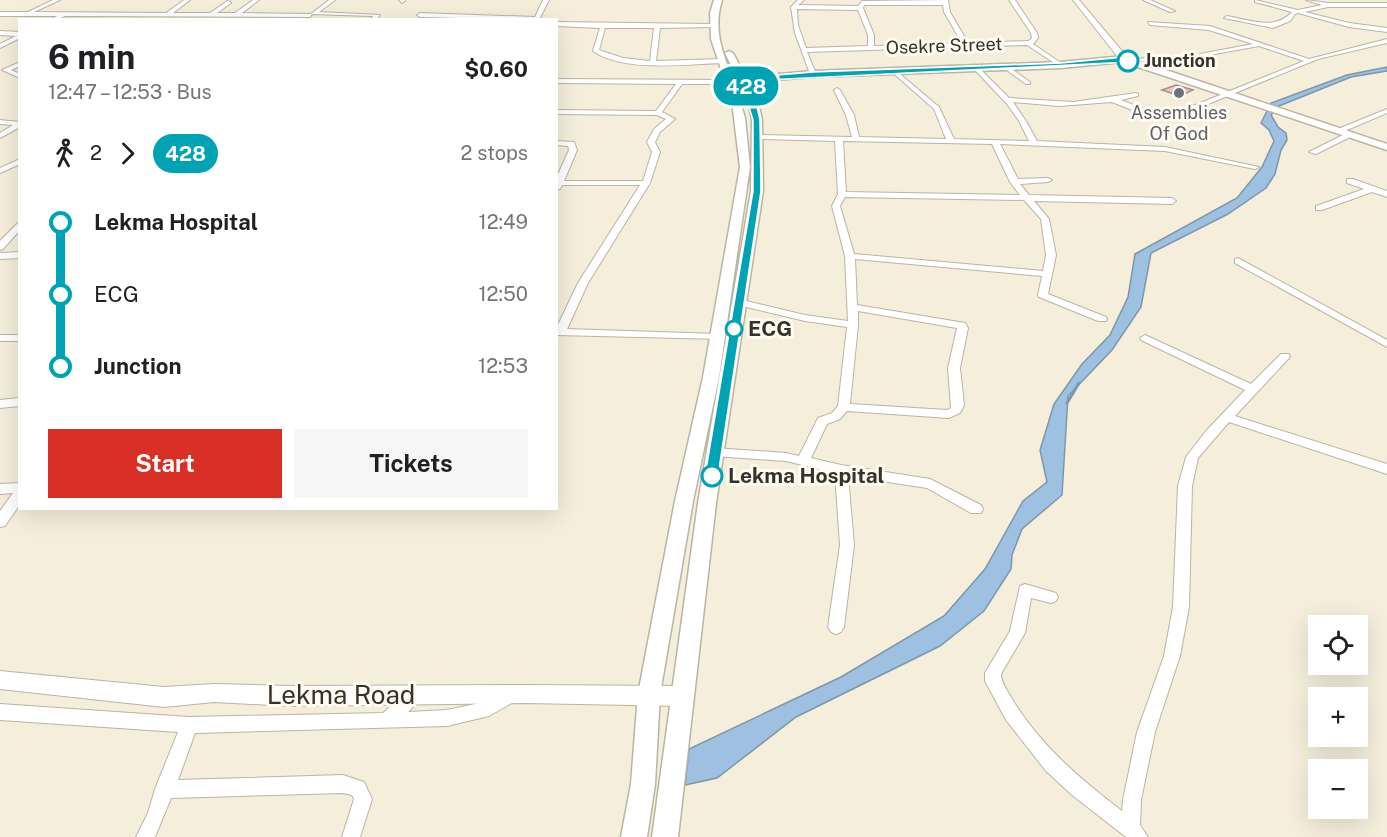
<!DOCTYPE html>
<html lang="en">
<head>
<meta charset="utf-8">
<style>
	body { margin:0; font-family:"Public Sans",sans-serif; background:#f6f6f6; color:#202124; height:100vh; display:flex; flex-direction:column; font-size:22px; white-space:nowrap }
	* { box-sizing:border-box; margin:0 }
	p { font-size:20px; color:#757577 }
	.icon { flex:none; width:33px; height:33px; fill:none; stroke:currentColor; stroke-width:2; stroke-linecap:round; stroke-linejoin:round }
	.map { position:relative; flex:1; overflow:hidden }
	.drawer { position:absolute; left:18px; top:18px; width:540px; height:492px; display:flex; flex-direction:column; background:#fff; border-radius:0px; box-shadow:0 6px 24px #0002 }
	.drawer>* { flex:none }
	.badge { padding:0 12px; border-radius:20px; font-size:21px; line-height:39px }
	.tools { position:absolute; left:1308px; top:615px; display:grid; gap:12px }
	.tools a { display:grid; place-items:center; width:60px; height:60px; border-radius:0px; background:#fff; box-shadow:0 6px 24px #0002; font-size:30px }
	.map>.badge { position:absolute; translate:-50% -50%; box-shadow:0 0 0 3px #fff }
	.legs { display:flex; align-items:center; gap:9px; height:66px; padding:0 30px; font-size:20px }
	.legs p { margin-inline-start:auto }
	.head { display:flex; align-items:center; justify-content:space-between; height:102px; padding:0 30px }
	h1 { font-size:33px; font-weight:700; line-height:45px }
	.primary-button { display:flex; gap:12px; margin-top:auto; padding:12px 30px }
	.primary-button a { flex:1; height:69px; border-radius:0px; background:#d93025; color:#fff; font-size:24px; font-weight:700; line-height:69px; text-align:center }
	.primary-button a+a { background:#f6f6f6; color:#202124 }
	ul { padding:0 30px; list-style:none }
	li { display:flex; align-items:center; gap:21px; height:72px; font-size:22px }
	li i { display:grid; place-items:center; width:9px; height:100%; margin:0 8px; background:currentColor }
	li i::after { content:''; width:15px; height:15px; margin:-8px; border:4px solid; border-radius:50%; background:#fff }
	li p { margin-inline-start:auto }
	li:first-child i { background:linear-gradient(#0000 50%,currentColor 0) }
	li:last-child i { background:linear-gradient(currentColor 50%,#0000 0) }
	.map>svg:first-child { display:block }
</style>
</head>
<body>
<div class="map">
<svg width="1387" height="837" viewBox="0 0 1387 837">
	<rect width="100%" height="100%" fill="#f4eedb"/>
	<polygon fill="#9ec1e1" stroke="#7e96aa" stroke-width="1.5" points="1387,67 1387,71 1351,77 1279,106 1271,115 1278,127 1286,133 1287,140 1281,150 1275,174 1266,188 1228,214 1151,253 1141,307 1112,350 1068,396 1062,495 1022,529 1012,555 1011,569 984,611 940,646 796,717 717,778 685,785 689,749 841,677 944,616 985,569 1023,501 1047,482 1040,450 1054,404 1082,364 1110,335 1128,297 1135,254 1237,198 1262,167 1274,141 1269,130 1261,123 1271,103 1347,75"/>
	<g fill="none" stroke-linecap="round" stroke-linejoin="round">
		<polyline stroke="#7e96aa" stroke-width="3" points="1067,403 1079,383"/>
	</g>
	<polygon fill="#f4c0be" stroke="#a48f8d" stroke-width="1.5" points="1176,85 1193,90 1180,96 1162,90"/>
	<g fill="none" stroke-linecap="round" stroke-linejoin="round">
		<g stroke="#bab4a3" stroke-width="2">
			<g id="minor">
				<polygon points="53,0 60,0 34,12 166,13 184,0 190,0 173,13 210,13 229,0 231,3 217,13 235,13 253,0 259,0 242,13 311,14 329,0 335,0 319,12 380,15 376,20 371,20 373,16 312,14 310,17 65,16 57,20 50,20 57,16 0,16 0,12 28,12"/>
				<polygon points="399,0 405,0 405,1 402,3"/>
				<polygon points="543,0 549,0 539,20 420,17 417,15 420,13 535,17"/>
				<path d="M798,0H804L798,5L858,6L862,1L948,0L950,12L968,43L1029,41L1032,38L1031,33L1009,0H1015L1037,33L1038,38L1033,44L1064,65L1059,66L1027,45L807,52L816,74L813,76L810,74L795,33L791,7ZM864,5H943L944,12L962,43L874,46V35L863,8ZM797,9L858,10L868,35V46L806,48L798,25Z"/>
				<polygon points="1143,0 1150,0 1175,11 1170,12"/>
				<path d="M1255,0L1298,10L1322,5L1306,0L1328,3H1387V7H1328L1305,12L1349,23L1387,28V32L1349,27L1298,13L1295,14L1290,21L1273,28L1224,18L1227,16C1250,20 1275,31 1292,12L1255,2Z"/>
				<path d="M556,22L712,24L714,27L660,28L656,61L723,59L726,61L723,63C686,64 625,73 593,51L600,28L556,26ZM605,28H654L650,61L623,58L599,50Z"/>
				<path d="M1148,22L1210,26L1309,59L1387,39V43L1318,59L1169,120L1155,119L1112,102L1059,106L1013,102L1026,121L1037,141L1165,147L1259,167L1255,169L1165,151L1000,144L1018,179L1048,178L1052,180L1048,182L1020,184L1029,195L1172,198L1176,201L1172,204L1034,201L1049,219L1056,255L1048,294L1106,317L1107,319L1106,321H1098L1039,297L1038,295L1042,276L855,259L857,305L965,323L968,328L960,368L964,405L960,413L949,418L847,411L840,419L827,424L811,458L841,465L930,479L981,505L983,509L981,513H971L927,488L848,476L854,545L844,627L841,632L836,634L831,632L828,627L840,545L835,473L786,461L714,456L708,452L714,448L786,453L799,456L818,418L832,413L838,406L847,327L805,321L734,304L733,302L738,299L805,315L848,321L845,256L832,206L838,194L835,141L758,139L754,137L758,135L852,137L846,115L834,90L837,88L840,90L854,115L859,137L946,139L934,109L892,72V70L894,69L939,107L954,139L1029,141L1019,121L1007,104L974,69V67H978L1009,98L1073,102L1136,93L1138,94V96L1121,100L1159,115L1168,116L1304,61L1259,46L1198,57L1200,54L1253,44L1209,30L1150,25ZM843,141L992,144L1010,182L1020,195L846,192ZM845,197L1024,200L1041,219L1046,255L1043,271L854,254L840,206ZM858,311L957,328L948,368L951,408L947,410L850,404L858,325Z"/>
				<polygon points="0,31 20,32 20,38 0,48 0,44 16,36 0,35"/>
				<polygon points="1165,55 1167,58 1128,63 1125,61"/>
				<polygon points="20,62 20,66 11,70 20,74 20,78 2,70"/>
				<polygon points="1006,65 1030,82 1030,84 1026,84 1004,68 1004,66"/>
				<polygon points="556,79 729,80 732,82 729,84 682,84 662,112 675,119 660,132 655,142 660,152 650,183 588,283 567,329 718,334 722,335 723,337 722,339 556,335 556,329 578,283 640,185 562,185 560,189 556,189 556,179 569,150 568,146 556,145 556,141 574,142 577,150 564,181 643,181 652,152 647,142 654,129 666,119 657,115 556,114 556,110 656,111 676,84 556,83"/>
				<polygon points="1387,109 1387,113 1340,133 1333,131"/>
				<polygon points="0,120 20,122 20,127 0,138 0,133 13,125 0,124"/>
				<polygon points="1347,133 1354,135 1316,154 1309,152"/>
				<polygon points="20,159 20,164 0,173 0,168"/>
				<polygon points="1347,179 1353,179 1387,191 1387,197 1372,192 1322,210 1316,210 1316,206 1364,189 1347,183"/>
				<polygon points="20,221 20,230 3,249 0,250 0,241"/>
				<polygon points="20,252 20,258 0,259 0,253"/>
				<polygon points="1238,258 1387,340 1387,347 1235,263 1235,259"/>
				<rect x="0" y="335" width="20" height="6"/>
				<path d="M1145,335L1251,384L1281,354H1289L1290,356L1289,358L1235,416L1387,464V474L1229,422L1198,458L1192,486L1189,607L1180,656L1155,732L1141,800L1140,825L1148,837H1126L1072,795L1046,771L1006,720L985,681V673L1010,631L1020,586L1025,584L1056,593L1058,597L1056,601L1051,603L1031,598L1025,633L1001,674C1001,683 1008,691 1012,699C1040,745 1080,779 1122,811L1123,800L1137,732L1164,656L1173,607L1178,486L1186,457L1206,431L1245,390L1141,340L1140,338Z"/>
				<polygon points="20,398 20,406 0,408 0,400"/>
				<polygon points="20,483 20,504 5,526 0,527 0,511 13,493 0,494 0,484"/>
				<polygon points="414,687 420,690 422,695 420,700 408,712 447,710 480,703 509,688 515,691 517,696 515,701 489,716 447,726 195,733 178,780 343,775 364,782 372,799 360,837 342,837 354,799 352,795 343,793 171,798 155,837 136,837 148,813 155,789 178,732 0,720 0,704 189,717 383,713 408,690"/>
			</g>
		</g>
		<g stroke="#bab4a3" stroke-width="2">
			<g id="tertiary">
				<polygon points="1073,0 1079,0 1127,57 1127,61 1121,61"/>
				<polygon points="0,671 164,687 214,684 290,686 526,685 683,686 690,689 693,696 690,703 683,706 526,703 290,706 214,702 164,707 0,689"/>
			</g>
		</g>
		<g stroke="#bab4a3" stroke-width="3">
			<path id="secondary" d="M714,0H722C713,29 722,52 733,79L737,78L725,53L729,51L733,53L746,77L813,71L1061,62L1124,56L1387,144V150L1123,62L1061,68L813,77L748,82L758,101L762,120L763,191L716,503L678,837H652L698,503L751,191L752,120L748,101L740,83L735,84L745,118L750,167L719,377L693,501L660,694L655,784L647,837H621L631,784L638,694L675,501L703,377L740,167L732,102L711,39L710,13Z"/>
		</g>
		<use href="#minor" fill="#fff" fill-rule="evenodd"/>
		<use href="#tertiary" fill="#fff" fill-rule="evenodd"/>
		<use href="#secondary" fill="#fff" fill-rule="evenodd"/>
	</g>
	<polygon fill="#00a3b4" stroke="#fff" stroke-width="1.5" points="1124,57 1130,62 746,81 756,102 760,120 761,191 718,476 712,480 707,479 705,476 753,191 753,120 740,78 813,72 1061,63"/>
	<g fill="#fff" stroke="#00a3b4" stroke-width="3">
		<circle cx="1128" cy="61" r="10"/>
		<circle cx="734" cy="329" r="8"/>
		<circle cx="712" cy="476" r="10"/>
	</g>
	<circle fill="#6b7280" stroke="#fffbf0" stroke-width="2" cx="1179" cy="93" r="6"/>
	<g text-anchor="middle" stroke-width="6" stroke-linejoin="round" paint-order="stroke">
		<g font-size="18" fill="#34322b" stroke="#fffbf0">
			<text transform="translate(944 46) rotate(-2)" y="6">Osekre Street</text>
		</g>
		<g font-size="18" font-weight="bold" fill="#34322b" stroke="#fffbf0" text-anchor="start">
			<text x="1144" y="67">Junction</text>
		</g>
		<g font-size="18" fill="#5b616d" stroke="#fffbf0">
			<text x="1179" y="119">Assemblies<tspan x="1179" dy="21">Of God</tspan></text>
		</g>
		<g font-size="21" font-weight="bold" fill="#34322b" stroke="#fffbf0" text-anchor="start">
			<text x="748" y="336">ECG</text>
			<text x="728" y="483">Lekma Hospital</text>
		</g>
		<g font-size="26" fill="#34322b" stroke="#fffbf0">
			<text x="341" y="704">Lekma Road</text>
		</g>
	</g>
</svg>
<div class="tools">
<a><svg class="icon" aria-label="locate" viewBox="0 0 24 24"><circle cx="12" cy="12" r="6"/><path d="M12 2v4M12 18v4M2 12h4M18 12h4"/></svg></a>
<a>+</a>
<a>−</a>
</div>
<b class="badge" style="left:746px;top:86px;background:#00a3b4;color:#fff">428</b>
<section class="drawer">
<div class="head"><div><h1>6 min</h1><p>12:47 – 12:53 · Bus</p></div><b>$0.60</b></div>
<div class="legs"><svg class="icon" aria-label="walk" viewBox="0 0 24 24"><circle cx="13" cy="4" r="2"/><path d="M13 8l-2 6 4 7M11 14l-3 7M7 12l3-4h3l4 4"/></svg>2<svg class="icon" aria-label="forward" viewBox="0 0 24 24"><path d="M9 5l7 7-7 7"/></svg><b class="badge" style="background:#00a3b4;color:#fff">428</b><p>2 stops</p></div>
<ul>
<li><i style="color:#00a3b4"></i><b>Lekma Hospital</b><p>12:49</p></li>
<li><i style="color:#00a3b4"></i><span>ECG</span><p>12:50</p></li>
<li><i style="color:#00a3b4"></i><b>Junction</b><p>12:53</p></li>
</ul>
<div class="primary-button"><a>Start</a><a>Tickets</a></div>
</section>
</div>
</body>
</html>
